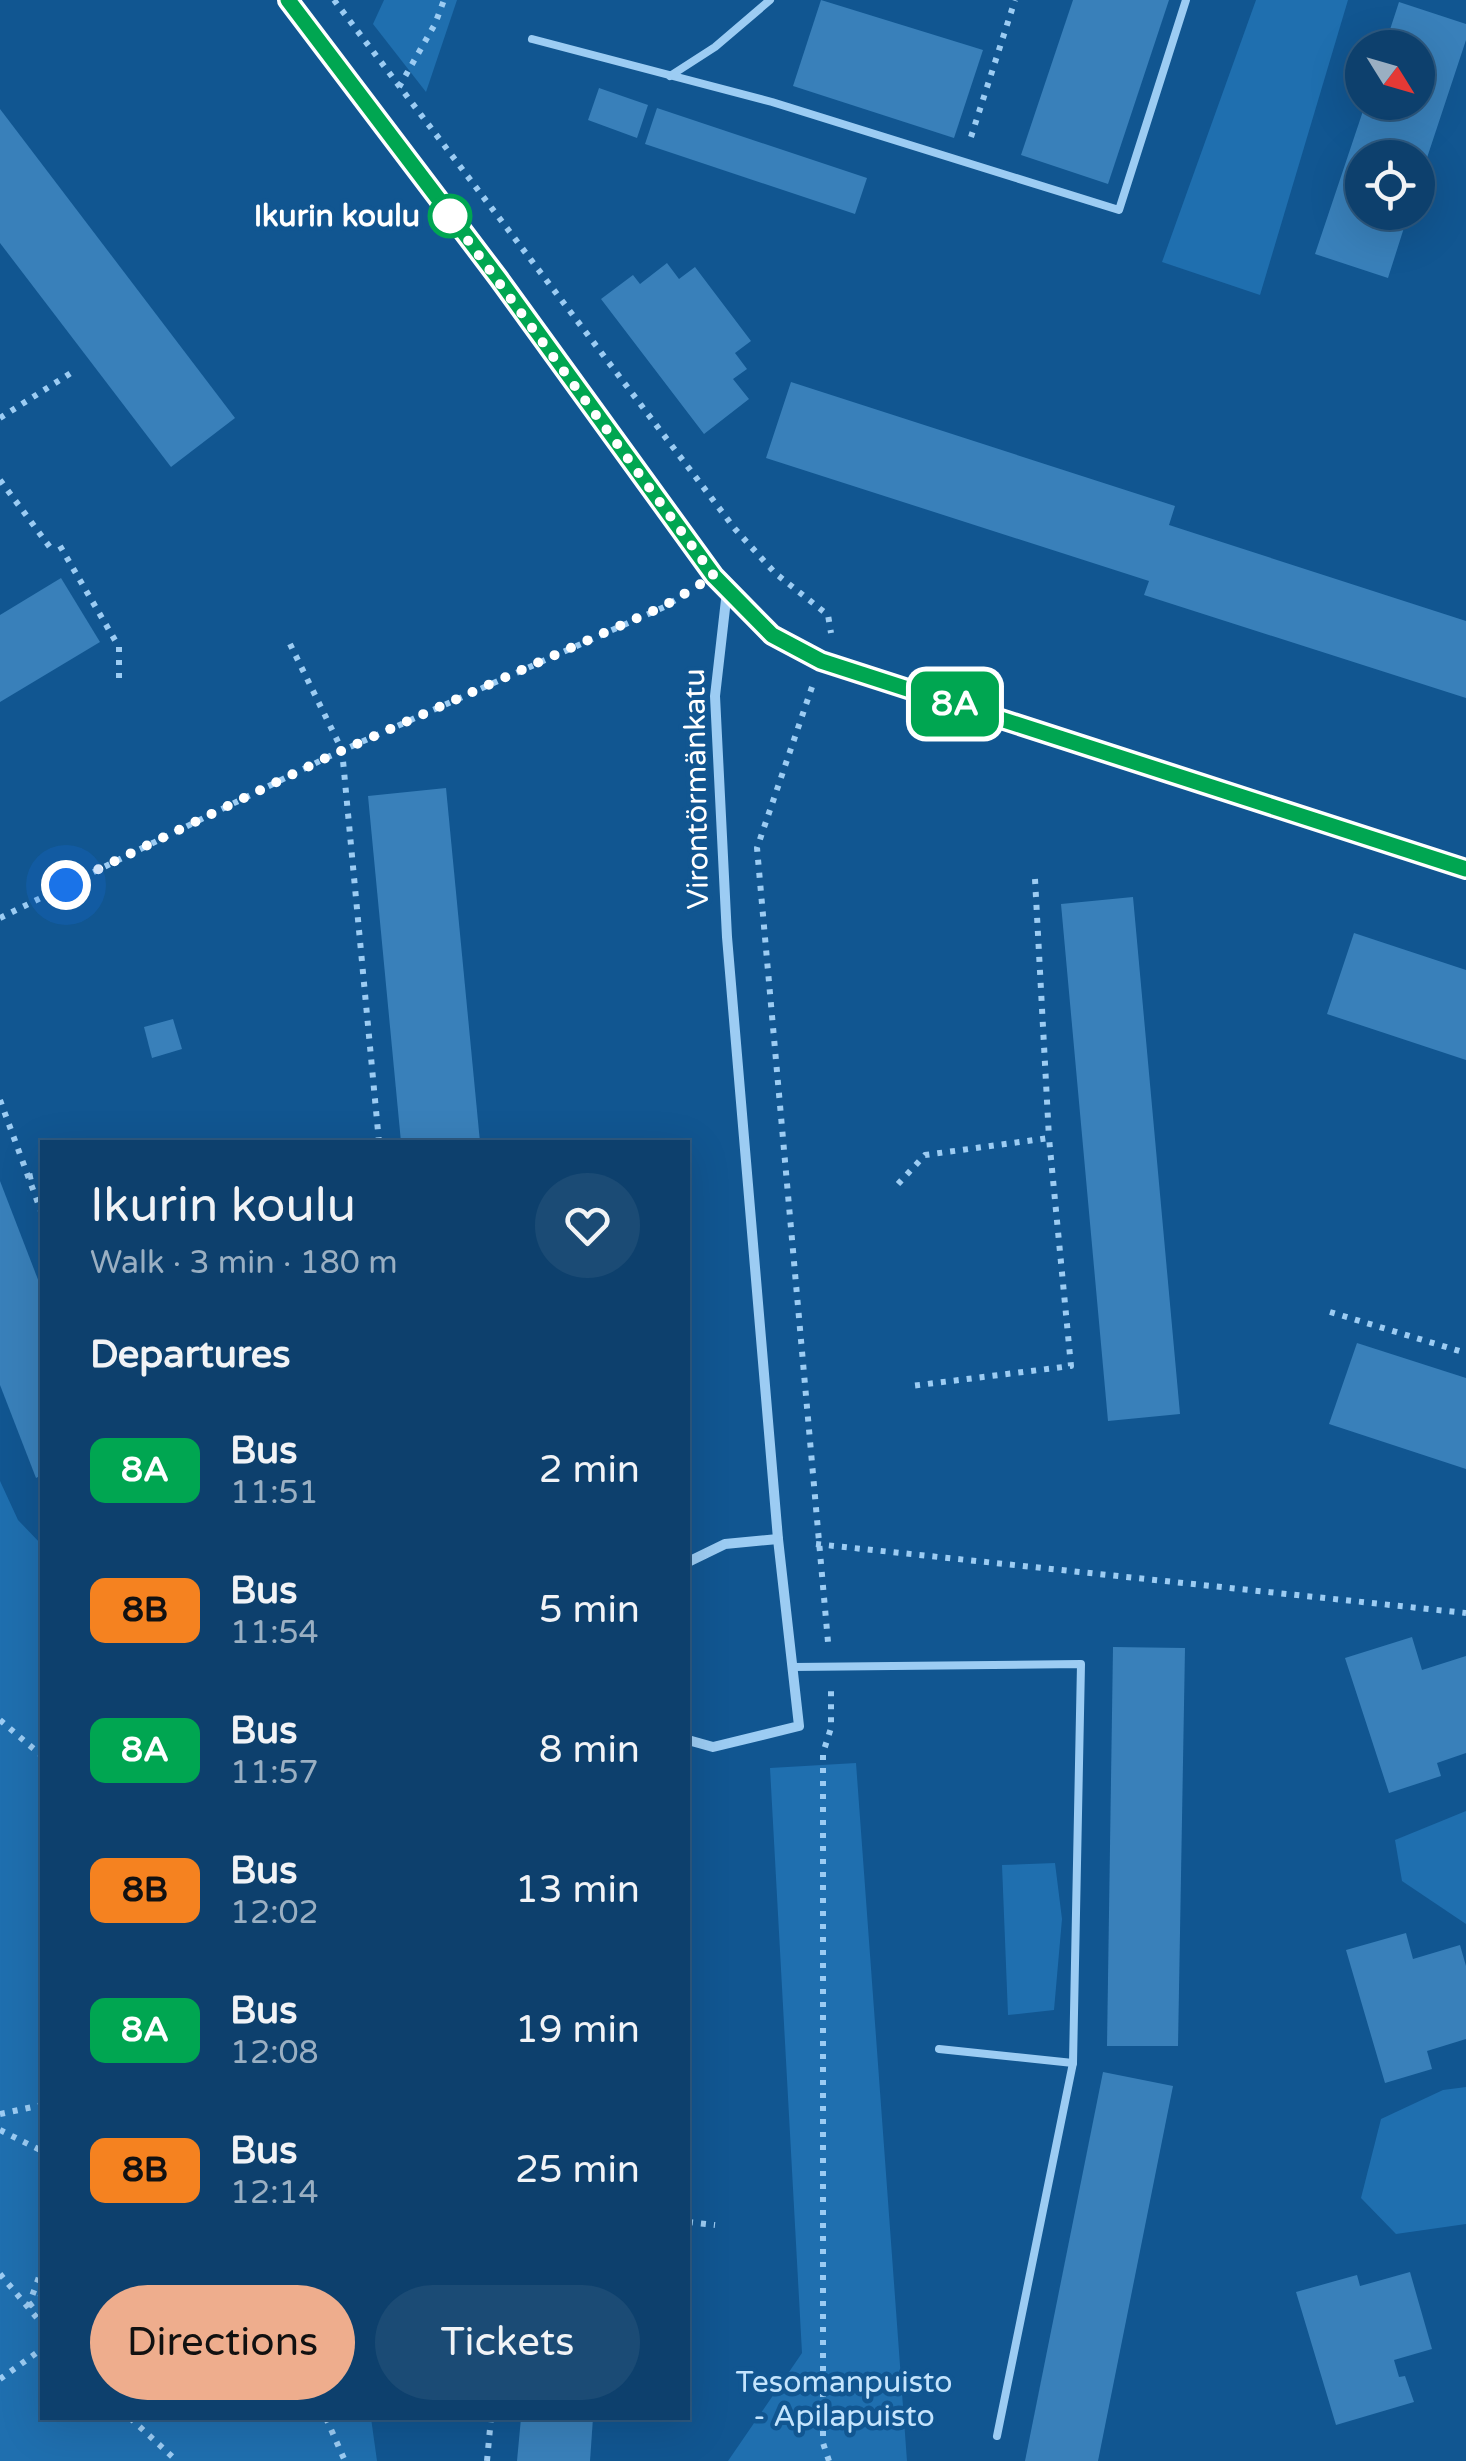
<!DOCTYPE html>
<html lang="en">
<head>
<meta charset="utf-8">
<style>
	body { margin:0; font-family:"Varela Round",sans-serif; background:#1b4b75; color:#f1f3f6; height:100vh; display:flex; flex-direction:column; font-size:38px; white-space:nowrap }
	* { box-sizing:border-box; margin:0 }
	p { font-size:32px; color:#9aafc2 }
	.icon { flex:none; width:55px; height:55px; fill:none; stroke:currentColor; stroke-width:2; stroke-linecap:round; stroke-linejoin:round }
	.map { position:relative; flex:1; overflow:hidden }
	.side { position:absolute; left:40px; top:1140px; width:650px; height:1280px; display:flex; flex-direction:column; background:#0d406d; border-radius:0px; box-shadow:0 10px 40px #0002,0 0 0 2px #2d5980 }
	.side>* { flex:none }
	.badge { padding:0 20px; border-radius:15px; font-size:35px; line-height:65px }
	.needle { width:65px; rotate:127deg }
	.tools { position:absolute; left:1345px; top:30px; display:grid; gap:20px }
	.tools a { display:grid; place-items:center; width:90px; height:90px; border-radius:50%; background:#0d406d; box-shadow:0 10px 40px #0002,0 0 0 2px #2d5980; font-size:50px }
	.you { position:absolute; width:50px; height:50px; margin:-25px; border:8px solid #fff; border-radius:50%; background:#1a73e8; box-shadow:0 0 0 15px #1a73e833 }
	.map>.badge { position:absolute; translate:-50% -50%; box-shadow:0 0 0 5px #fff }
	h2 { padding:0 50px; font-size:38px; line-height:90px }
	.round { display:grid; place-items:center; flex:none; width:105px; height:105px; border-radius:52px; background:#1b4b75 }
	.summary { display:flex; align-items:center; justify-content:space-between; height:170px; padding:0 50px }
	h1 { font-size:48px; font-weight:600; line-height:75px }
	.action { display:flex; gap:20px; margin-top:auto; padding:20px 50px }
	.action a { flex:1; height:115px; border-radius:60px; background:#eead8d; color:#111; font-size:40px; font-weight:600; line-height:115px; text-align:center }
	.action a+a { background:#1b4b75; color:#f1f3f6 }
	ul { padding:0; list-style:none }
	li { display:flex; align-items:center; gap:30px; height:140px; padding:0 50px }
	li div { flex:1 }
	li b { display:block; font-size:38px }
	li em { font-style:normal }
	li .badge { min-width:110px; font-weight:700; text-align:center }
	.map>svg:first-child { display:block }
</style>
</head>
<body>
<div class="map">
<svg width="1466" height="2461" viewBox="0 0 1466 2461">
	<rect width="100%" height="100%" fill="#115691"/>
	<g fill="#1f6faf">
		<polygon points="384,0 457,0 426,92 373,24"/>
		<polygon points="1256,0 1348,0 1260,295 1162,262"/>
		<polygon points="0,1481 18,1520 42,1545 42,2418 371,2418 377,2461 0,2461"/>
		<polygon points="856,1763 907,2461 728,2461 802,2353 770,1768"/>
		<polygon points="1466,1811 1466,1924 1402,1881 1395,1840"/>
		<polygon points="1055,1863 1062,1919 1054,2010 1008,2015 1002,1865"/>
		<polygon points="1466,2087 1466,2224 1396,2234 1361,2198 1381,2119 1443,2090"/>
	</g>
	<g fill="#3980ba">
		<polygon points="821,0 983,50 954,138 793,86"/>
		<polygon points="1073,0 1169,0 1108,184 1021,155"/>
		<polygon points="1399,2 1466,24 1466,40 1418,185 1418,158 1362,158 1362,212 1409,212 1388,278 1315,254 1366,102 1418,102 1418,48 1384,48"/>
		<polygon points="599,88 648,105 637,138 588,120"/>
		<polygon points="657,108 867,178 855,214 645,144"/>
		<polygon points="0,109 235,418 171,467 0,243"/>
		<polygon points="667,263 679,279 695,267 751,341 735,353 747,369 733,379 749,399 704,434 601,299 633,275 640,284"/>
		<polygon points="791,382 1175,506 1169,525 1466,621 1466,698 1144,595 1149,581 766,458"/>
		<polygon points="61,578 100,642 0,702 0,615"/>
		<polygon points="446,788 480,1142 401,1142 368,796"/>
		<polygon points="1133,897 1180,1414 1108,1421 1061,904"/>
		<polygon points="1354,933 1466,970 1466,1060 1327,1014"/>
		<polygon points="173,1019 182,1049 152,1058 144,1027"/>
		<polygon points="0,1181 42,1290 42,1475 36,1478 0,1385"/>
		<polygon points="1357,1343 1466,1378 1466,1469 1329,1424"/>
		<polygon points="1412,1637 1422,1670 1466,1656 1466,1753 1437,1763 1441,1776 1389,1793 1345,1658"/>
		<polygon points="1113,1647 1185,1648 1178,2046 1107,2046"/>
		<polygon points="1406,1933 1413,1959 1460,1945 1466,1966 1466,2039 1427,2051 1432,2069 1385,2083 1346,1950"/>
		<polygon points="1103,2072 1173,2086 1098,2461 1025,2461"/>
		<polygon points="1410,2272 1432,2349 1394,2360 1399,2377 1405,2376 1414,2402 1336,2425 1296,2292 1357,2275 1360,2286"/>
		<polygon points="521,2418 593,2418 590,2461 517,2461"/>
	</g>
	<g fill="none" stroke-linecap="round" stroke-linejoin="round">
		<g stroke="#9cccf3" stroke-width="6" stroke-dasharray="5 8" stroke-linecap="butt">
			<polyline points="334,0 735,529 775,573 828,615 831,633"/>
			<polyline points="399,87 435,24 444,0"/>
			<polyline points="971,137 1015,0"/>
			<polyline points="0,418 74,371"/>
			<polyline points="0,480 52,550"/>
			<polyline points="60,546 119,647 119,678"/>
			<polyline points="290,644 342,750 379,1142"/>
			<polyline points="812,687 757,848 828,1642"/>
			<polyline points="1035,879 1049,1138"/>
			<polyline points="0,918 330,756 664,607 690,591"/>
			<polyline points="0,1100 42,1214"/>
			<polyline points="28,1177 42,1174"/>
			<polyline points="898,1184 925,1155 1049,1138 1071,1366 911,1386"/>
			<polyline points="1330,1312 1466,1353"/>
			<polyline points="816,1544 1466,1613"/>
			<polyline points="0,1720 42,1756"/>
			<polyline points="0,2114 42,2105"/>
			<polyline points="0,2130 42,2151"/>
			<polyline points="688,2222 715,2225"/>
			<polyline points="0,2274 42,2324"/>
			<polyline points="29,2306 42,2296"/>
			<polyline points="28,2307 42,2269"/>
			<polyline points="0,2379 42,2349"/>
			<polyline points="130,2418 177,2461"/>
			<polyline points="326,2418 345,2461"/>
			<polyline points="487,2461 491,2418"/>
			<polyline points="829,2461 823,2443 823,1753 831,1728 831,1690"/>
		</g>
		<g stroke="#9cccf3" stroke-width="8">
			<polyline points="532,39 772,102 1119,210 1186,0"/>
			<polyline points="670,76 715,47 770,0"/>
			<polyline points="793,1667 1081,1664 1073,2063 997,2436"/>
			<polyline points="939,2049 1073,2063"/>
		</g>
		<g stroke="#9cccf3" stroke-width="10">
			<polyline points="688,1562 725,1544 778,1539"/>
			<polyline points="688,1740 713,1747 799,1726 778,1539 727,937 715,696 727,591"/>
		</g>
		<polyline stroke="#9cccf3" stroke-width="18" points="288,0 499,279 714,576 772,635 821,661 1466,869"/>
	</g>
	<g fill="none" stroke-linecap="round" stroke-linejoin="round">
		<g stroke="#fff" stroke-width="22">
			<polyline id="line" points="288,0 499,279 714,576 772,635 821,661 1466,869"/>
		</g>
		<use href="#line" stroke="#00a651" stroke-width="15"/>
		<polyline stroke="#fff" stroke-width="10" stroke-dasharray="0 18" points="66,885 330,756 664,606 714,576 450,216"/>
	</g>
	<circle fill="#fff" stroke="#00a651" stroke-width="5" cx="450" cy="216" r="20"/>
	<g text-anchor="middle" stroke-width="9" stroke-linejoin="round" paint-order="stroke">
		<g font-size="30" font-weight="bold" fill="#fff" stroke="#115691" text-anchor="end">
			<text x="420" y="226">Ikurin koulu</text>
		</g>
		<g font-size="30" fill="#fff" stroke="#115691">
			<text transform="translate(696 789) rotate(-91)" y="10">Virontörmänkatu</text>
		</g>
		<g font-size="30" fill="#c4e4fd" stroke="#115691">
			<text x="844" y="2392">Tesomanpuisto<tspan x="844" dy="34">- Apilapuisto</tspan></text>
		</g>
	</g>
</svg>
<div class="tools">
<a><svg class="needle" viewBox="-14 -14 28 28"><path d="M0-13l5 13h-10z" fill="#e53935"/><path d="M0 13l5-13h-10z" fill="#9aafc2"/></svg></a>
<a><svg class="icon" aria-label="locate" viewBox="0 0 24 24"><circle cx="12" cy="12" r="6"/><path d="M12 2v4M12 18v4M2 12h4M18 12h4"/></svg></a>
</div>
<div class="you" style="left:66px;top:885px"></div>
<b class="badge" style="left:955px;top:704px;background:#00a651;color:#fff">8A</b>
<section class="side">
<div class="summary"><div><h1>Ikurin koulu</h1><p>Walk · 3 min · 180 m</p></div><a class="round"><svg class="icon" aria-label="heart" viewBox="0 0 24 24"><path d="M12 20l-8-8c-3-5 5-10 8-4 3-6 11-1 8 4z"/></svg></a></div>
<h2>Departures</h2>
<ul>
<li><span class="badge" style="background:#00a651;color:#fff">8A</span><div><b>Bus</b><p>11:51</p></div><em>2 min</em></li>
<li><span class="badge" style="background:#f58220;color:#111">8B</span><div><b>Bus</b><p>11:54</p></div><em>5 min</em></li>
<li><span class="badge" style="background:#00a651;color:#fff">8A</span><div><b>Bus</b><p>11:57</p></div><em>8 min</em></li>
<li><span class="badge" style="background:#f58220;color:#111">8B</span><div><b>Bus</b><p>12:02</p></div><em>13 min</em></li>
<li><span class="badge" style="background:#00a651;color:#fff">8A</span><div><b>Bus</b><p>12:08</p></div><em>19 min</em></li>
<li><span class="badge" style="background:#f58220;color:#111">8B</span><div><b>Bus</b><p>12:14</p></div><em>25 min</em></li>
</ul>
<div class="action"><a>Directions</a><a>Tickets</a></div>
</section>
</div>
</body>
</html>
